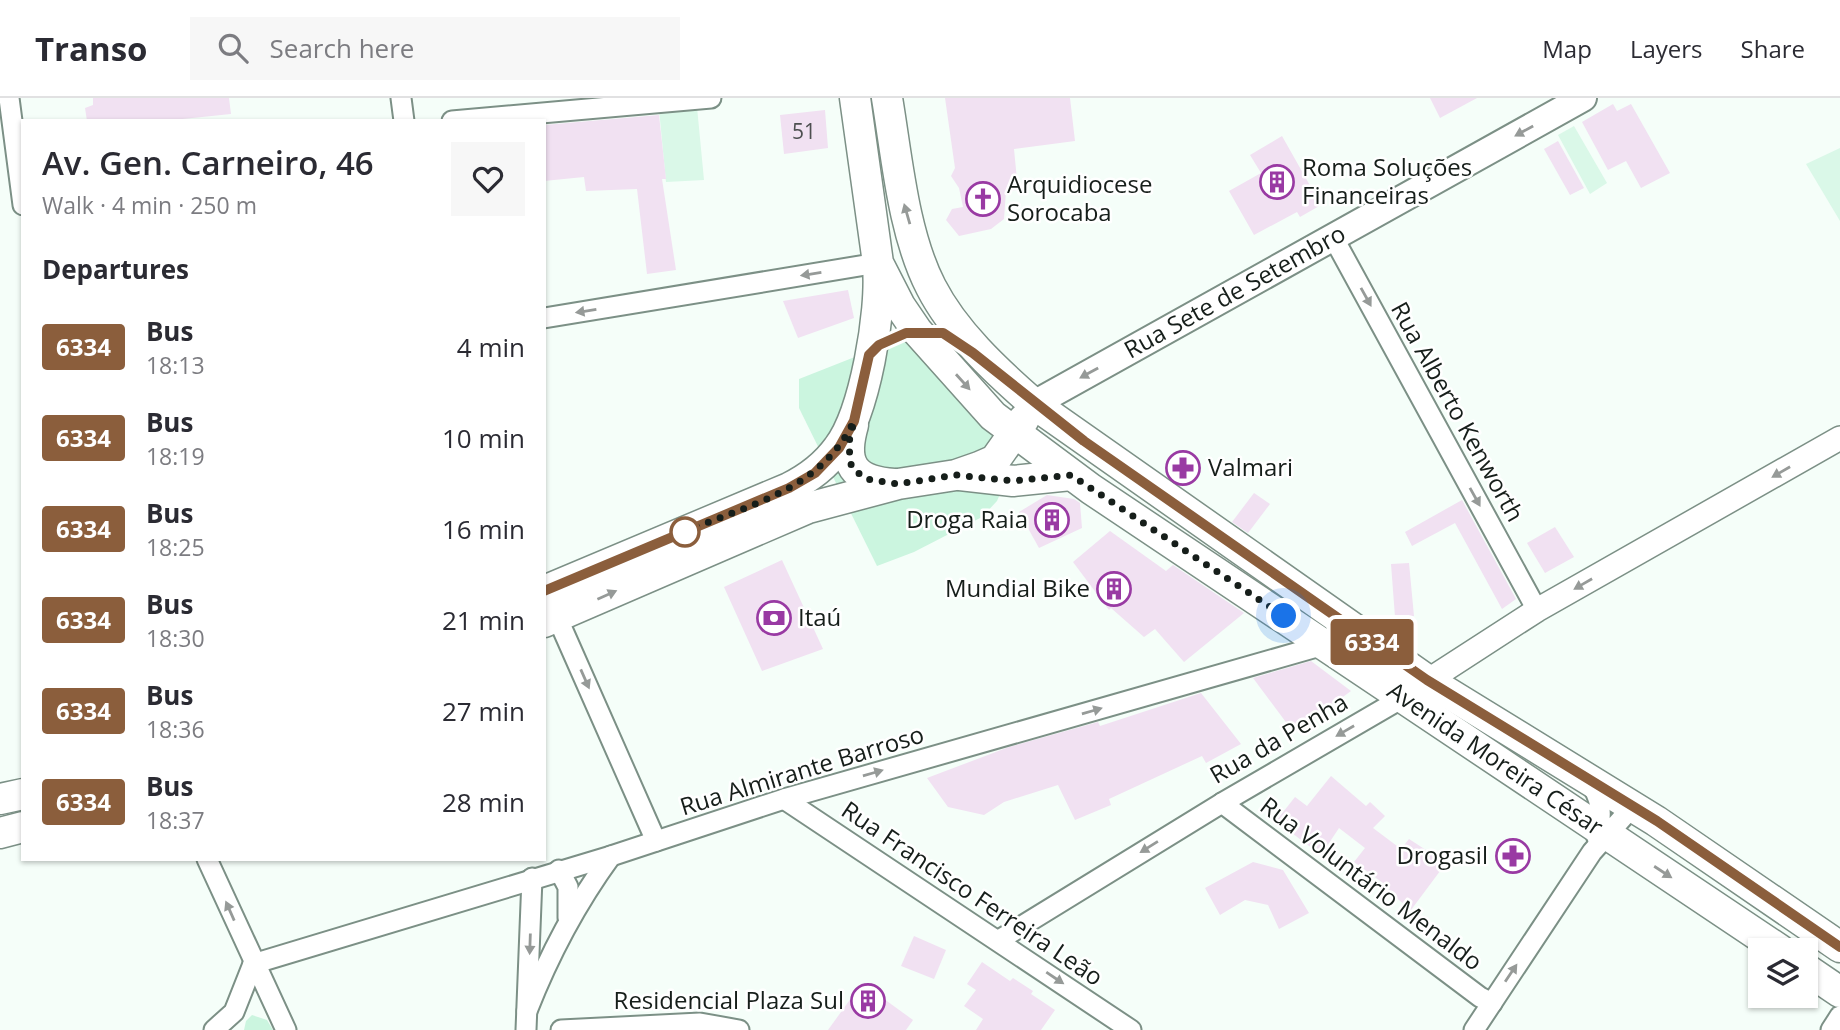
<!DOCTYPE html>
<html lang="en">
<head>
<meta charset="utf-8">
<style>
	body { margin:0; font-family:"Open Sans",sans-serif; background:#f7f7f7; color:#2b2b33; height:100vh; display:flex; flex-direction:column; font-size:26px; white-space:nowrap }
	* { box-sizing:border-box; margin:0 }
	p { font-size:23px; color:#7c7c81 }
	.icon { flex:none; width:38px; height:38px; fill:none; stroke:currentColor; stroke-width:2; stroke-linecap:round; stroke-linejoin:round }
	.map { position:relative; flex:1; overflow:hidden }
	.drawer { position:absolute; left:21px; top:21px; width:525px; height:742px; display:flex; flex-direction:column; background:#fff; border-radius:0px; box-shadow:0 2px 5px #0004 }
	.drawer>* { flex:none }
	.badge { padding:0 14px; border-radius:5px; font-size:24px; line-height:46px }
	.controls { position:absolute; left:1748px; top:840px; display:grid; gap:14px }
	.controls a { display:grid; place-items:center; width:70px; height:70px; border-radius:0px; background:#fff; box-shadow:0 2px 5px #0004; font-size:35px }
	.you { position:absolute; width:35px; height:35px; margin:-18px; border:5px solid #fff; border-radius:50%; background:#1a73e8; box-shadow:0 0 0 10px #1a73e833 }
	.map>.badge { position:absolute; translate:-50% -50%; box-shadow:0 0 0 4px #fff }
	h2 { padding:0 21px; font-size:26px; line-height:63px }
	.round { display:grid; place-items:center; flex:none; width:74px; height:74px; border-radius:0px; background:#f7f7f7 }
	.summary { display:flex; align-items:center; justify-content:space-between; height:119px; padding:0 21px }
	h1 { font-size:33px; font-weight:600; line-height:52px }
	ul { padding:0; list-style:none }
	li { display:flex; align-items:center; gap:21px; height:91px; padding:0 21px }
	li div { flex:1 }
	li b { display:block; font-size:26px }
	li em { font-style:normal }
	li .badge { min-width:77px; font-weight:700; text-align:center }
	header { display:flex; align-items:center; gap:42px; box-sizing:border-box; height:98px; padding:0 35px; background:#fff; border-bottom:2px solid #e1e1e2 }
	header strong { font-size:33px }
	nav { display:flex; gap:38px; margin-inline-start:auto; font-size:24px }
	.search { width:490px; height:63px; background:#f7f7f7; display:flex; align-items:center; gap:18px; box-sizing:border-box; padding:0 24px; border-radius:0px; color:#7c7c81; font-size:26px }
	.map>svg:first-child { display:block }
</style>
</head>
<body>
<header>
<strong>Transo</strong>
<div class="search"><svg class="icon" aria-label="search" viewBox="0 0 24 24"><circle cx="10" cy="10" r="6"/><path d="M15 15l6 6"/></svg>Search here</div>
<nav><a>Map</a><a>Layers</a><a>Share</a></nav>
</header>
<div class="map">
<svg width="1840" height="932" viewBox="0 0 1840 932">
	<rect width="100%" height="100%" fill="#f5fef9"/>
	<g fill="#daf8e8">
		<polygon points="697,9 704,82 666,84 659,11"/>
		<polygon points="1574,28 1607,85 1590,96 1558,37"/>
		<polygon points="1840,50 1840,123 1806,66"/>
	</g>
	<g fill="#cbf5df">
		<polygon points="908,238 999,341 1005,384 997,403 982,419 914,454 877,468 799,310 799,281"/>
		<polygon points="252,917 267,922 273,932 244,932 246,923"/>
	</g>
	<g fill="#f1e1f2">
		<polygon points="93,0 229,0 231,16 163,23 87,23 85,10 93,7"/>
		<polygon points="945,0 1070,0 1075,43 1014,51 1018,92 1006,93 1004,121 991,131 959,138 946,122 952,111 963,109 959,90 951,78 955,70"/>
		<polygon points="1430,0 1477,0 1440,20"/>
		<polygon points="1613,6 1617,13 1631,6 1670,75 1641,90 1626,63 1608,72 1582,24"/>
		<polygon points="825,12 828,50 784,56 780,17"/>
		<polygon points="659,17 666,81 662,81 676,172 647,176 637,91 586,93 584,79 544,83 544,27"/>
		<polygon points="1282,38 1321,107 1300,119 1297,114 1254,137 1229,93 1261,75 1250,57"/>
		<polygon points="1558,43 1584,90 1570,97 1544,51"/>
		<polygon points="848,192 854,220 798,240 783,203"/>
		<polygon points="1254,395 1270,406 1248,435 1232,424"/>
		<polygon points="1047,397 1074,401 1080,405 1082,430 1039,450 1019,414"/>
		<polygon points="1462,402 1516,501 1502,511 1455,425 1412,448 1405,434"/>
		<polygon points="1555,429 1574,459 1545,475 1527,445"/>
		<polygon points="1110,433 1166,473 1173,467 1244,515 1184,564 1155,531 1144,539 1111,510 1109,512 1073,464"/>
		<polygon points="782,462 823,551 762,573 724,489"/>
		<polygon points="1409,465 1414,518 1395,519 1391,466"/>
		<polygon points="1311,563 1351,593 1294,635 1253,580"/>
		<polygon points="1201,595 1241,646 1206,665 1202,658 1109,701 1111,707 1075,722 1058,687 1004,704 984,717 948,709 927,680 1009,649 1098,624 1100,628"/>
		<polygon points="1331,678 1366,708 1370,704 1385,718 1373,730 1401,751 1409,741 1446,765 1411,812 1388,793 1390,790 1354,764 1365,750 1339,730 1321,757 1276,723 1295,699 1307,708"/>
		<polygon points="1253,764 1283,772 1309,815 1279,831 1268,807 1245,802 1220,817 1205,790"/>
		<polygon points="914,838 946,852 934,881 901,868"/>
		<polygon points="982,864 1010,883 1013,880 1033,893 1031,896 1055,912 1041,932 976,932 983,921 964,908 976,892 967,886"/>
		<polygon points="862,885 913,922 906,932 828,932"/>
	</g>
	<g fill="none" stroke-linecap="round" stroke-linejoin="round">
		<g stroke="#7c9086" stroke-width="23">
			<g id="minor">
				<polyline points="9,0 23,107"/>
				<polyline points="401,0 404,23"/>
				<polyline points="452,23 711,0"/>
				<polyline points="1333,139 1537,512"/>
				<polyline points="544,220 878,165"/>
				<polyline points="557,519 656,743"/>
				<path d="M1588,683C1603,700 1602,719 1597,740"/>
				<polyline points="784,701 1131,932"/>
				<polyline points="1222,705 1480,899 1492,905"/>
				<polyline points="207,761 286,932"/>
				<polyline points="559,772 568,789 568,820"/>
				<polyline points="999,842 1222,705 1404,599"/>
				<polyline points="253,866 611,758 784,701 1327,546"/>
				<path d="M527,913C549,857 576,806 611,758"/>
				<polyline points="214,932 234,914 253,866"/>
				<polyline points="526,932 532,780"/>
				<polyline points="561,932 700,925 739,932"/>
				<polyline points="1474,932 1592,754 1633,708"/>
				<polyline points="1831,932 1840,918"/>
			</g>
		</g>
		<g stroke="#7c9086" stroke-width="26">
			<polyline id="tertiary" points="1415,591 1537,512 1840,340"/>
		</g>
		<g stroke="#7c9086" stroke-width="30">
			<polyline id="secondary" points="1034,306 1583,0"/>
		</g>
		<g stroke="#7c9086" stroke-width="33">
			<g id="primary">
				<polyline points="855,0 878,165 900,208 917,233 993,318 1091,391 1780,852"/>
				<path d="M887,0C897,59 903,135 931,189C954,234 996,273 1034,306L1427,582L1656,723L1840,849"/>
				<path d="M853,327C842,366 853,383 894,386"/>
				<polyline points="960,377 1013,383 1071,377"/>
				<path d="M544,493L789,390C809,380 825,368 838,350C865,315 882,213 878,169"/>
				<polyline points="544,524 808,410 898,386 956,377 979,369 995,362 1024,321"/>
				<polyline points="0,701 23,696"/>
				<polyline points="0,735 23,729"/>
				<polyline points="1806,871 1840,894"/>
			</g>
		</g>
		<use href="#minor" stroke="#fff" stroke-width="19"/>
		<use href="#tertiary" stroke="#fff" stroke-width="23"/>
		<use href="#secondary" stroke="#fff" stroke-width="26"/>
		<use href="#primary" stroke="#fff" stroke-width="30"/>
	</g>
	<defs><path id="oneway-solid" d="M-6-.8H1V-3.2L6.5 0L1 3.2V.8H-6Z" transform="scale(1.75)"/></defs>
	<g fill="#969a98">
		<use href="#oneway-solid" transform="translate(1524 33) rotate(151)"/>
		<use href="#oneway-solid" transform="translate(907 116) rotate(-106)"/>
		<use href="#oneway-solid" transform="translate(811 176) rotate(171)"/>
		<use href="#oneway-solid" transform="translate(1366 199) rotate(61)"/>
		<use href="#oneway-solid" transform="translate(586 213) rotate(171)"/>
		<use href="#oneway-solid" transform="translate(1089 275) rotate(151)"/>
		<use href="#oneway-solid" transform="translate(963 284) rotate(48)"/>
		<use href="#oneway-solid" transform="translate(1781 374) rotate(150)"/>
		<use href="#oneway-solid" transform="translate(1475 399) rotate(61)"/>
		<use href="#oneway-solid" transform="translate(1583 486) rotate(150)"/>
		<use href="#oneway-solid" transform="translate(607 497) rotate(-24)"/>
		<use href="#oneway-solid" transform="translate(585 581) rotate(66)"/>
		<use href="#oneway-solid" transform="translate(1092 613) rotate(-16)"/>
		<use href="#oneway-solid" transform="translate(1345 633) rotate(150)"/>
		<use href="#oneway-solid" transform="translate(873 675) rotate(-16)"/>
		<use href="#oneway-solid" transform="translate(1149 749) rotate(148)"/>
		<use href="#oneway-solid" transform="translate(1663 774) rotate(33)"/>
		<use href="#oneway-solid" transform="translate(230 813) rotate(-114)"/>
		<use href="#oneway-solid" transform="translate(530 846) rotate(92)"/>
		<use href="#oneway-solid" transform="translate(1511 875) rotate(-56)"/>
		<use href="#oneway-solid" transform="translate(1055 880) rotate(34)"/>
	</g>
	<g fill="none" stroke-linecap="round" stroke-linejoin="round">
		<g stroke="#fff" stroke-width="16">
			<polyline id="line" points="544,493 789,390 815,375 839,350 854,323 869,257 879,247 906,235 943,235 973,255 1084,343 1427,582 1657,723 1840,849"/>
		</g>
		<use href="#line" stroke="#8b5e3c" stroke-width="10"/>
		<path stroke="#161e1a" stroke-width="7" stroke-dasharray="0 12.6" d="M685,434C751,405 820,393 854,323L849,344L850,362L852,370L866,381L898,386L956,377L1013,383L1071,377L1284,518"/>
	</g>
	<defs>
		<g id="building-ring" transform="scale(1.75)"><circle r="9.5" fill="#fff" stroke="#993aa3" stroke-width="1.5"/><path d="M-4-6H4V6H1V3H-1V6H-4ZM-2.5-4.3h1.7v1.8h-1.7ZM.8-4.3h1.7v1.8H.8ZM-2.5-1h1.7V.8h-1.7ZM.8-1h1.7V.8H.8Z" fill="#993aa3"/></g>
		<g id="church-ring" transform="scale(1.75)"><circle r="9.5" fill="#fff" stroke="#993aa3" stroke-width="1.5"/><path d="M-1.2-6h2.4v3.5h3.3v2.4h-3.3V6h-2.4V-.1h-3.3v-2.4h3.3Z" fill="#993aa3"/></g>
		<g id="pharmacy-ring" transform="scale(1.75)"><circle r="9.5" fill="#fff" stroke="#993aa3" stroke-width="1.5"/><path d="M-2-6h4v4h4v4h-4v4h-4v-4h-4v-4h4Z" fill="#993aa3"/></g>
		<g id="bank-ring" transform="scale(1.75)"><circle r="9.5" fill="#fff" stroke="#993aa3" stroke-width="1.5"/><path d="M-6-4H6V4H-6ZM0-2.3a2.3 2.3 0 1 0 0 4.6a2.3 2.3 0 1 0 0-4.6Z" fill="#993aa3"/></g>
	</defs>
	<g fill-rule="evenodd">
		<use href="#building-ring" x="1277" y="84"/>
		<use href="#church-ring" x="983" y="101"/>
		<use href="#pharmacy-ring" x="1183" y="370"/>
		<use href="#building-ring" x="1052" y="422"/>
		<use href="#building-ring" x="1114" y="491"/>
		<use href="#bank-ring" x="774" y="520"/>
		<use href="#pharmacy-ring" x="1513" y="758"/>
		<use href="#building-ring" x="868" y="903"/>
	</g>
	<circle fill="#fff" stroke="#8b5e3c" stroke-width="3.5" cx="685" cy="434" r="14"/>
	<g text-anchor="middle" stroke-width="5" stroke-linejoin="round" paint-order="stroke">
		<g font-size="21" fill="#4d4f50">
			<text x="804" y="41">51</text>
		</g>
		<g font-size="24" fill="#161e1a" stroke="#fff" text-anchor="start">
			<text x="1302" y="78">Roma Soluções<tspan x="1302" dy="28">Financeiras</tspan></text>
			<text x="1007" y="95">Arquidiocese<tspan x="1007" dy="28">Sorocaba</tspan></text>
			<text x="1208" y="378">Valmari</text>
			<text x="1028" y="430" text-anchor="end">Droga Raia</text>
			<text x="1090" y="499" text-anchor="end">Mundial Bike</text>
			<text x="798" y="528">Itaú</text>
			<text x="1488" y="766" text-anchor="end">Drogasil</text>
			<text x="844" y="911" text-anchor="end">Residencial Plaza Sul</text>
		</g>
		<g font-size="24" fill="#161e1a" stroke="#fff">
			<text transform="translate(1235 194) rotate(-29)" y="8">Rua Sete de Setembro</text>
			<text transform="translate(1457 314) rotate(61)" y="8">Rua Alberto Kenworth</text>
			<text transform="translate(1279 641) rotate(-30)" y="8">Rua da Penha</text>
			<text transform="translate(1495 661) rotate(34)" y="8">Avenida Moreira César</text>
			<text transform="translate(802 673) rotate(-17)" y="8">Rua Almirante Barroso</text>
			<text transform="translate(1371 786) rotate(37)" y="8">Rua Voluntário Menaldo</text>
			<text transform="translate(972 796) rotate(34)" y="8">Rua Francisco Ferreira Leão</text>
		</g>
	</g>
</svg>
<div class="controls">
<a><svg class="icon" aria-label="layers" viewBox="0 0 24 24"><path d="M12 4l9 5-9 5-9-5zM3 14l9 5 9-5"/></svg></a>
</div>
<div class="you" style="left:1284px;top:518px"></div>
<b class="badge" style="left:1372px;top:544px;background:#8b5e3c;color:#fff">6334</b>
<section class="drawer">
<div class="summary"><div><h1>Av. Gen. Carneiro, 46</h1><p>Walk · 4 min · 250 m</p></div><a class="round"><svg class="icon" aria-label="heart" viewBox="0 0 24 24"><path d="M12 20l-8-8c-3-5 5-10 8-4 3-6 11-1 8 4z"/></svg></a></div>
<h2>Departures</h2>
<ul>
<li><span class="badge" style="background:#8b5e3c;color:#fff">6334</span><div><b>Bus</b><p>18:13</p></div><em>4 min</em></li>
<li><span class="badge" style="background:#8b5e3c;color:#fff">6334</span><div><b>Bus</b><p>18:19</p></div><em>10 min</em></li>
<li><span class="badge" style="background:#8b5e3c;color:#fff">6334</span><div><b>Bus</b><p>18:25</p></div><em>16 min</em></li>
<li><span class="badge" style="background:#8b5e3c;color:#fff">6334</span><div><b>Bus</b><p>18:30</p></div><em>21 min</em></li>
<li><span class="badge" style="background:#8b5e3c;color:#fff">6334</span><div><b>Bus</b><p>18:36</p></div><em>27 min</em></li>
<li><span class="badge" style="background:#8b5e3c;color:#fff">6334</span><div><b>Bus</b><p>18:37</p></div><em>28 min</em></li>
</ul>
</section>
</div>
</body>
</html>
